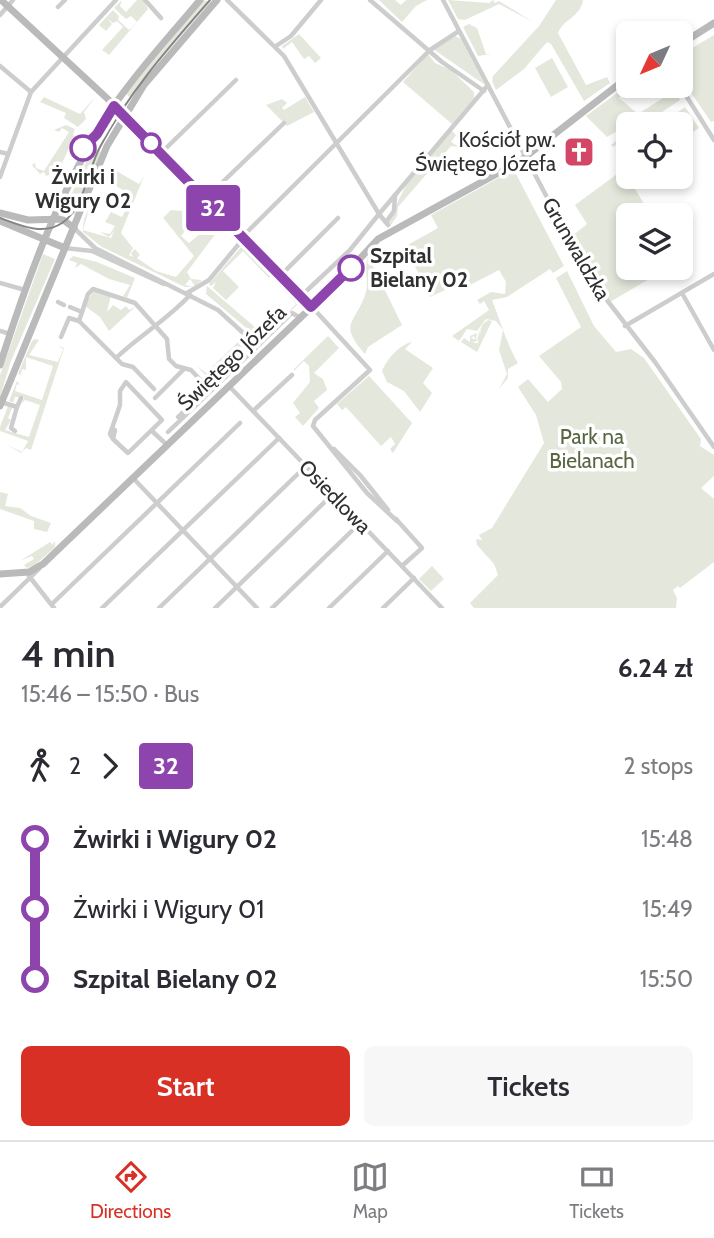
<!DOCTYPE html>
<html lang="en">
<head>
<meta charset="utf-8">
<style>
	body { margin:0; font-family:Cabin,sans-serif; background:#f7f7f7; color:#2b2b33; height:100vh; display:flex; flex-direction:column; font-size:26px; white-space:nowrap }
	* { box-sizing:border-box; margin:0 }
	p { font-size:23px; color:#7c7c81 }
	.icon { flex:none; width:38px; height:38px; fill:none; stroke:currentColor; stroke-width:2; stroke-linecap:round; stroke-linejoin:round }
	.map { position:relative; height:608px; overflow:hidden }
	.drawer { display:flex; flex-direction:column; background:#fff; flex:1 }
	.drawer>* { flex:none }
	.badge { padding:0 14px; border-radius:5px; font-size:24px; line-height:46px }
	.needle { width:46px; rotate:226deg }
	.tools { position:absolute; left:616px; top:21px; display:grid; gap:14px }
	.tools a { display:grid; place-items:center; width:77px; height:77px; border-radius:10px; background:#fff; box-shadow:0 4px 10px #0003; font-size:35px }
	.map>.badge { position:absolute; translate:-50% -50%; box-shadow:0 0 0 4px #fff }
	.legs { display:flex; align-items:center; gap:10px; height:77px; padding:0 21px; font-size:23px }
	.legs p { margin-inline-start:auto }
	.headline { display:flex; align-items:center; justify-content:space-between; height:119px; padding:0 21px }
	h1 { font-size:38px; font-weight:600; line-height:52px }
	.cta { display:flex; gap:14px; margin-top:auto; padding:14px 21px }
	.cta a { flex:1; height:80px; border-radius:10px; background:#d93025; color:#fff; font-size:28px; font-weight:600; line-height:80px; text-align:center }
	.cta a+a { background:#f7f7f7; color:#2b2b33 }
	ul { padding:0 21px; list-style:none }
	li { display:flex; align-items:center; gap:24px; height:70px; font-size:26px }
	li i { display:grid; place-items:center; width:10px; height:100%; margin:0 9px; background:currentColor }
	li i::after { content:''; width:18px; height:18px; margin:-9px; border:5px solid; border-radius:50%; background:#fff }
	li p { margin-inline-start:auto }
	li:first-child i { background:linear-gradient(#0000 50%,currentColor 0) }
	li:last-child i { background:linear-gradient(currentColor 50%,#0000 0) }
	.tab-bar { display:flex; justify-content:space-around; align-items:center; height:98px; border-top:2px solid #e1e1e2; background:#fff; font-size:19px; color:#7c7c81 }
	.tab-bar a { display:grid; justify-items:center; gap:4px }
	.tab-bar .current { color:#d93025 }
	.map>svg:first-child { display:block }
</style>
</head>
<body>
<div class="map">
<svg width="714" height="608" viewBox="0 0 714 608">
	<rect width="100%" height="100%" fill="#fff"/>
	<g fill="#e4e8dc">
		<polygon points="122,0 120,6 126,12 137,0 144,0 148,9 109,55 102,50 123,27 117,21 113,23 108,19 112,24 106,31 99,25 113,10 119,16 118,20 129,30 137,22 131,16 126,19 114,8"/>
		<polygon points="203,0 211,2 158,62 131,98 126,94"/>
		<polygon points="379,0 395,0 401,5 406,0 427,0 416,6 402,22"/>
		<polygon points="448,0 489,3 493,0 495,3 499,1 533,22 499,4 465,20 458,19"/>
		<path d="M556,0H583C580,18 564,18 558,33L586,85L607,77L610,83L584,101L551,44L547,42L524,69L496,90L492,81L493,76L539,26Z"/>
		<polygon points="469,24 477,28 486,54 491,54 478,56 463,27"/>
		<polygon points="299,34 321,58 315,63 309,56 304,59 292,42 283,49 282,46"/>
		<polygon points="714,35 714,121 711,122 681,78 681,50 689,50"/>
		<polygon points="455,36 461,39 485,85 436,51 434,49"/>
		<polygon points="428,54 435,63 451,70 474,92 474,98 452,124 403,82"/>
		<polygon points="552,58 568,87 551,97 535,68"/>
		<polygon points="625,87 619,98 638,114 674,91 680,100 644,124 628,124 628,136 613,147 611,145 621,137 617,131 607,137 586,116"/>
		<polygon points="96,96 84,112 86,119 78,127 64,118 66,113 40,102 44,97 80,114"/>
		<polygon points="305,97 314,112 287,126 266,105 282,99 287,103 282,108 284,110"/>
		<polygon points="685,107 699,128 681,140 681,124 662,124"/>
		<polygon points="66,125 75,129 73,135 81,140 77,146 71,143 73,147 70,146 56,176 56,172 46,176 44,172 40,174 32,165 35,163 36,168 44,171 69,132 62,128 59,132 54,130"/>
		<polygon points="451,130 456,135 451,142 456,145 464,140 457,147 451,146 432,168 426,162"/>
		<polygon points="93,147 101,152 76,215 72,214 77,204 73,202 67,212 64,211"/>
		<polygon points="424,164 431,169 398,207 397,216 390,226 388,222 407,183"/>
		<polygon points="628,166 628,177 653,177 635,189 651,215 628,215 628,268 668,268 610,302 562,221 565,221 572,236 587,224 575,205"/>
		<path d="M111,168L139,184L144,176L121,233L133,248L129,255L133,257L131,253L135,249L140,255L137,258L156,271L176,277L194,256L160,214L163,218L171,210L181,211L186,208L194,219L181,236L189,243L215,221L208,210L225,229L216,233L187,272L191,279L202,280L195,286L190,279L185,285L193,287H185L102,247L83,232C82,221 87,212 91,202L83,230L111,238L114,231L109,237L100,232L110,234L115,226L105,222L111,212L122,217L133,196L106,180Z"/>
		<path d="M509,172L516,174L564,266L553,273L550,269L507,297L492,300C501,322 506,343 518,363L508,369V378L499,389L507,374L499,350L503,330L496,321L486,319L477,331L467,329L459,341L452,336L489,310L484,301L480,304L477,300L491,292L505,294L506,282L499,270L470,285L467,280L430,297L424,286L426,277L419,274L404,247L438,228L431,215Z"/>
		<polygon points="242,246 271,276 269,278 243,251 223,271 239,287 226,300 213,288 216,282 211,286 209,284"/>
		<polygon points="43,254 55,259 11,361 0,397 0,375"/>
		<polygon points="73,256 97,262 135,278 127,298 123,296 130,285 109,279 81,264 75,268 77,263 69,260"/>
		<path d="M368,256L402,325L368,347L365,354C338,323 355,324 365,295C370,283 363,269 368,256Z"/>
		<polygon points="567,271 594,326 616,352 631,349 644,358 701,439 700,446 714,455 714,476 701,488 714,499 714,562 680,588 678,586 673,590 677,598 676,608 474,608 470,603 498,575 494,564 477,545 476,539 482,540 479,535 492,528 544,443 536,415 518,387 528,379 548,402 562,389 561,382 539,356 581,327 556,278"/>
		<polygon points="278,284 298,304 263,337 259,333 256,336 206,294 207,286 263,334 271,330 296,304"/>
		<polygon points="93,291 111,295 107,312 113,305 121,310 126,306 129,310 135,307 109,331 100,317 85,306"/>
		<polygon points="488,320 492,321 477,352 461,342 464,338 470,342 470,336 477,333 476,340 474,336 471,338 477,340 481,326 479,340 472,343 478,343 482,325"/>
		<polygon points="328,336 339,348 314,373 323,379 327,390 314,401 319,408 303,426 295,417 300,413 293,403 310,382 309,366 304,361 294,371 294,369"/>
		<polygon points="237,338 245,345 241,354 245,356 215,386 212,382 218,376 211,381 197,366 206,373 239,341"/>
		<polygon points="35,339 39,340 29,355 58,362 63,349 57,345 64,348 31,450 26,448 21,453 7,445 22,452 28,441 0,431 0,427 8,406 12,408 8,418 11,420 5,430 29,437 40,405 25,400 22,403 24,397 15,397 13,403 16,404 9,401 17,381 20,385 17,384 15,391 42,400 53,366 26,357 26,370 22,369 21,374 24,375 18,374 32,341"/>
		<path d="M412,342L405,349L433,368L423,383L432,393L420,412L404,391L387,382L382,371C387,359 400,344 412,342Z"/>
		<polygon points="369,376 412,423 393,453 390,449 395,444 391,437 381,446 346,407 342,410 337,404"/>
		<polygon points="0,492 8,494 5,506 20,508 31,516 51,523 47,532 34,529 34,521 0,509"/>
		<polygon points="54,541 55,543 55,547 35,565 27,568 24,565 34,559 32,556 20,561 50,542 53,545"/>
		<polygon points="432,566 444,579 431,591 419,579"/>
	</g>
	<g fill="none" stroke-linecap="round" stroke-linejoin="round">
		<g stroke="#cdcdcd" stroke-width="4.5">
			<polyline points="145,0 161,18"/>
			<polyline points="227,0 284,56 379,214 488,85"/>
			<polyline points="370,0 442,62 484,91"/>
			<polyline points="443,0 589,277 655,362 714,447"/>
			<polyline points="58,7 65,0"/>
			<polyline points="0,15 13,0"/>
			<polyline points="276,46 291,36 321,0"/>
			<polyline points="0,66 31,92"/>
			<polyline points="680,86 714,140"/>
			<polyline points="0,152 8,154"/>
			<polyline points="161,153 236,80"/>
			<polyline points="0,177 31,92 116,0"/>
			<polyline points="205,199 284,123"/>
			<polyline points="386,222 394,211 395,195"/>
			<polyline points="74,228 95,248 218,310 251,340"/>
			<polyline points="242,237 430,50 459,31"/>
			<polyline points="65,248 92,251 164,284"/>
			<polyline points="280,276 338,218"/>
			<polyline points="0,283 25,290"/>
			<polyline points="187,293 209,280 243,239"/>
			<polyline points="682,293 714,350"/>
			<polyline points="301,296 350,250 379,214 388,225"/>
			<polyline points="58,302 64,305"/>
			<polyline points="70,307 82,312"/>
			<polyline points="312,307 370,370 315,420 313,426 367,493 397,521"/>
			<polyline points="79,321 88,294 93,289 135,303 167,339 169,359 176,366 191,370 208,388 178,417"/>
			<polyline points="625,326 714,274"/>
			<polyline points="0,331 10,334"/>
			<polyline points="61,337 69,318 79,321 122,364 133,367 154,389"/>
			<path d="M116,358C140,335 167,320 190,295"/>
			<polyline points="229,386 442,608"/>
			<polyline points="155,398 184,369"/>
			<polyline points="1,402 17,407 21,398"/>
			<polyline points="253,411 292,375"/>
			<polyline points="15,431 11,428 17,407"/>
			<polyline points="152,431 167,445"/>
			<polyline points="168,432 292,313 299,317"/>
			<polyline points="113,439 110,434 120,405 120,391 126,382 162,420 128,453 113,439 115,430"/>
			<polyline points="334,449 360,475 388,510"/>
			<polyline points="133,478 257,608"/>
			<polyline points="396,519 422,548 402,566"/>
			<polyline points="29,576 54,608"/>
			<polyline points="53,603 240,423"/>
			<polyline points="0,607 39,569"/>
			<polyline points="102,608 279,438"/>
			<polyline points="159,608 306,466"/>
			<polyline points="215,608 333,494"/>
			<polyline points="272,608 360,523"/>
			<polyline points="329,608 388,551"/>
			<polyline points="383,608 414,578"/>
		</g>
		<g stroke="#bababa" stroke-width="7">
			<polyline points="1,0 110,101 311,307"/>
			<polyline points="681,44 714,23"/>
			<polyline points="0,213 28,220 62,219 74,228"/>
			<polyline points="0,221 65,248"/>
			<path d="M0,365C28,277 61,185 113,107C139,69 171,35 200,0"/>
			<polyline points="0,406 107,146 144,85 217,0"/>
			<polyline points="0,574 29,572 43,564 343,277 378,239 520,161 628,77"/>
		</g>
		<path stroke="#858585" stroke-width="2" d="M0,218C19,225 43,236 62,223C84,209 88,169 100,147C129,92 169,47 210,0"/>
	</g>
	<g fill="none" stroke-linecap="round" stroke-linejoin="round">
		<g stroke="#fff" stroke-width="16">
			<polyline id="line-1" points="83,148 97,134 114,106 311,307 351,268"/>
		</g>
		<use href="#line-1" stroke="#8e44ad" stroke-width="10"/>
	</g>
	<defs>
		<g id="church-square" transform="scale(1.575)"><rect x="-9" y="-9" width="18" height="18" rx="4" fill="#d34665" stroke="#fff"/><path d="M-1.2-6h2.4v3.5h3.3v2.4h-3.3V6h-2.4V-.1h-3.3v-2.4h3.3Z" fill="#fff"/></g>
	</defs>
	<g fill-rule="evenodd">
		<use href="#church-square" x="579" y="152"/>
	</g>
	<g fill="#fff" stroke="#8e44ad" stroke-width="3.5">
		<circle cx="151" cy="143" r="9"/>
		<circle cx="83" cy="148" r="12"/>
		<circle cx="351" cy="268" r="12"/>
	</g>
	<g text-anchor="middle" stroke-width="7" stroke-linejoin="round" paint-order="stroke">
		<g font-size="21" fill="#303030" stroke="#fff" text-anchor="end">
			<text x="556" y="147">Kościół pw.<tspan x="556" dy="24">Świętego Józefa</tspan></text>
		</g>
		<g font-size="21" font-weight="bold" fill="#303030" stroke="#fff">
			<text x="83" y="184">Żwirki i<tspan x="83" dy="24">Wigury 02</tspan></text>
			<text x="370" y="263" text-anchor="start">Szpital<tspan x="370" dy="24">Bielany 02</tspan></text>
		</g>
		<g font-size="21" fill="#303030" stroke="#fff">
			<text transform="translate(576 249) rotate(60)" y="7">Grunwaldzka</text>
			<text transform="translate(232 358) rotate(-44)" y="7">Świętego Józefa</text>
			<text transform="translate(335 497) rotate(46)" y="7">Osiedlowa</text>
		</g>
		<g font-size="21" fill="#586741" stroke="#fff">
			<text x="592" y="444">Park na<tspan x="592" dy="24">Bielanach</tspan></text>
		</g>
	</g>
</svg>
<div class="tools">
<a><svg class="needle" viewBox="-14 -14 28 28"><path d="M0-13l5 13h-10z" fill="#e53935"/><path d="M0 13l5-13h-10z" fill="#7c7c81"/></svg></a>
<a><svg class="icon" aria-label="locate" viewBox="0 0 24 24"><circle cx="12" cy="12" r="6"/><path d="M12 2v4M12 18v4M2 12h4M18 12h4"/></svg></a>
<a><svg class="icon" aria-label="layers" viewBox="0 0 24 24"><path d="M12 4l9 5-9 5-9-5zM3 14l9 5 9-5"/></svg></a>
</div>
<b class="badge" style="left:213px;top:208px;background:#8e44ad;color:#fff">32</b>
</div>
<section class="drawer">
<div class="headline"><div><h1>4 min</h1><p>15:46 – 15:50 · Bus</p></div><b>6.24 zł</b></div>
<div class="legs"><svg class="icon" aria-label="walk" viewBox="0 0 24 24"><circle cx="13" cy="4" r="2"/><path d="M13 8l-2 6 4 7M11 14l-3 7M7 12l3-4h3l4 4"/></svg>2<svg class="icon" aria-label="forward" viewBox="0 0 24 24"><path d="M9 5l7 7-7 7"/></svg><b class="badge" style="background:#8e44ad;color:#fff">32</b><p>2 stops</p></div>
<ul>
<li><i style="color:#8e44ad"></i><b>Żwirki i Wigury 02</b><p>15:48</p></li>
<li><i style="color:#8e44ad"></i><span>Żwirki i Wigury 01</span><p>15:49</p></li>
<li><i style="color:#8e44ad"></i><b>Szpital Bielany 02</b><p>15:50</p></li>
</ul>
<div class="cta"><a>Start</a><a>Tickets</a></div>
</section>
<nav class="tab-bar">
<a class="current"><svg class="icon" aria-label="directions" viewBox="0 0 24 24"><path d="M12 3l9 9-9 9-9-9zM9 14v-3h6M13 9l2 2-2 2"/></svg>Directions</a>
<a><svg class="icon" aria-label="map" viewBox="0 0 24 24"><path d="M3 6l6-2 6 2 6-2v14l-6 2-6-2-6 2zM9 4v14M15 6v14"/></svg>Map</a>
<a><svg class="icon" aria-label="tickets" viewBox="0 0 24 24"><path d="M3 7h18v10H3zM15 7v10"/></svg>Tickets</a>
</nav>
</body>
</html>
